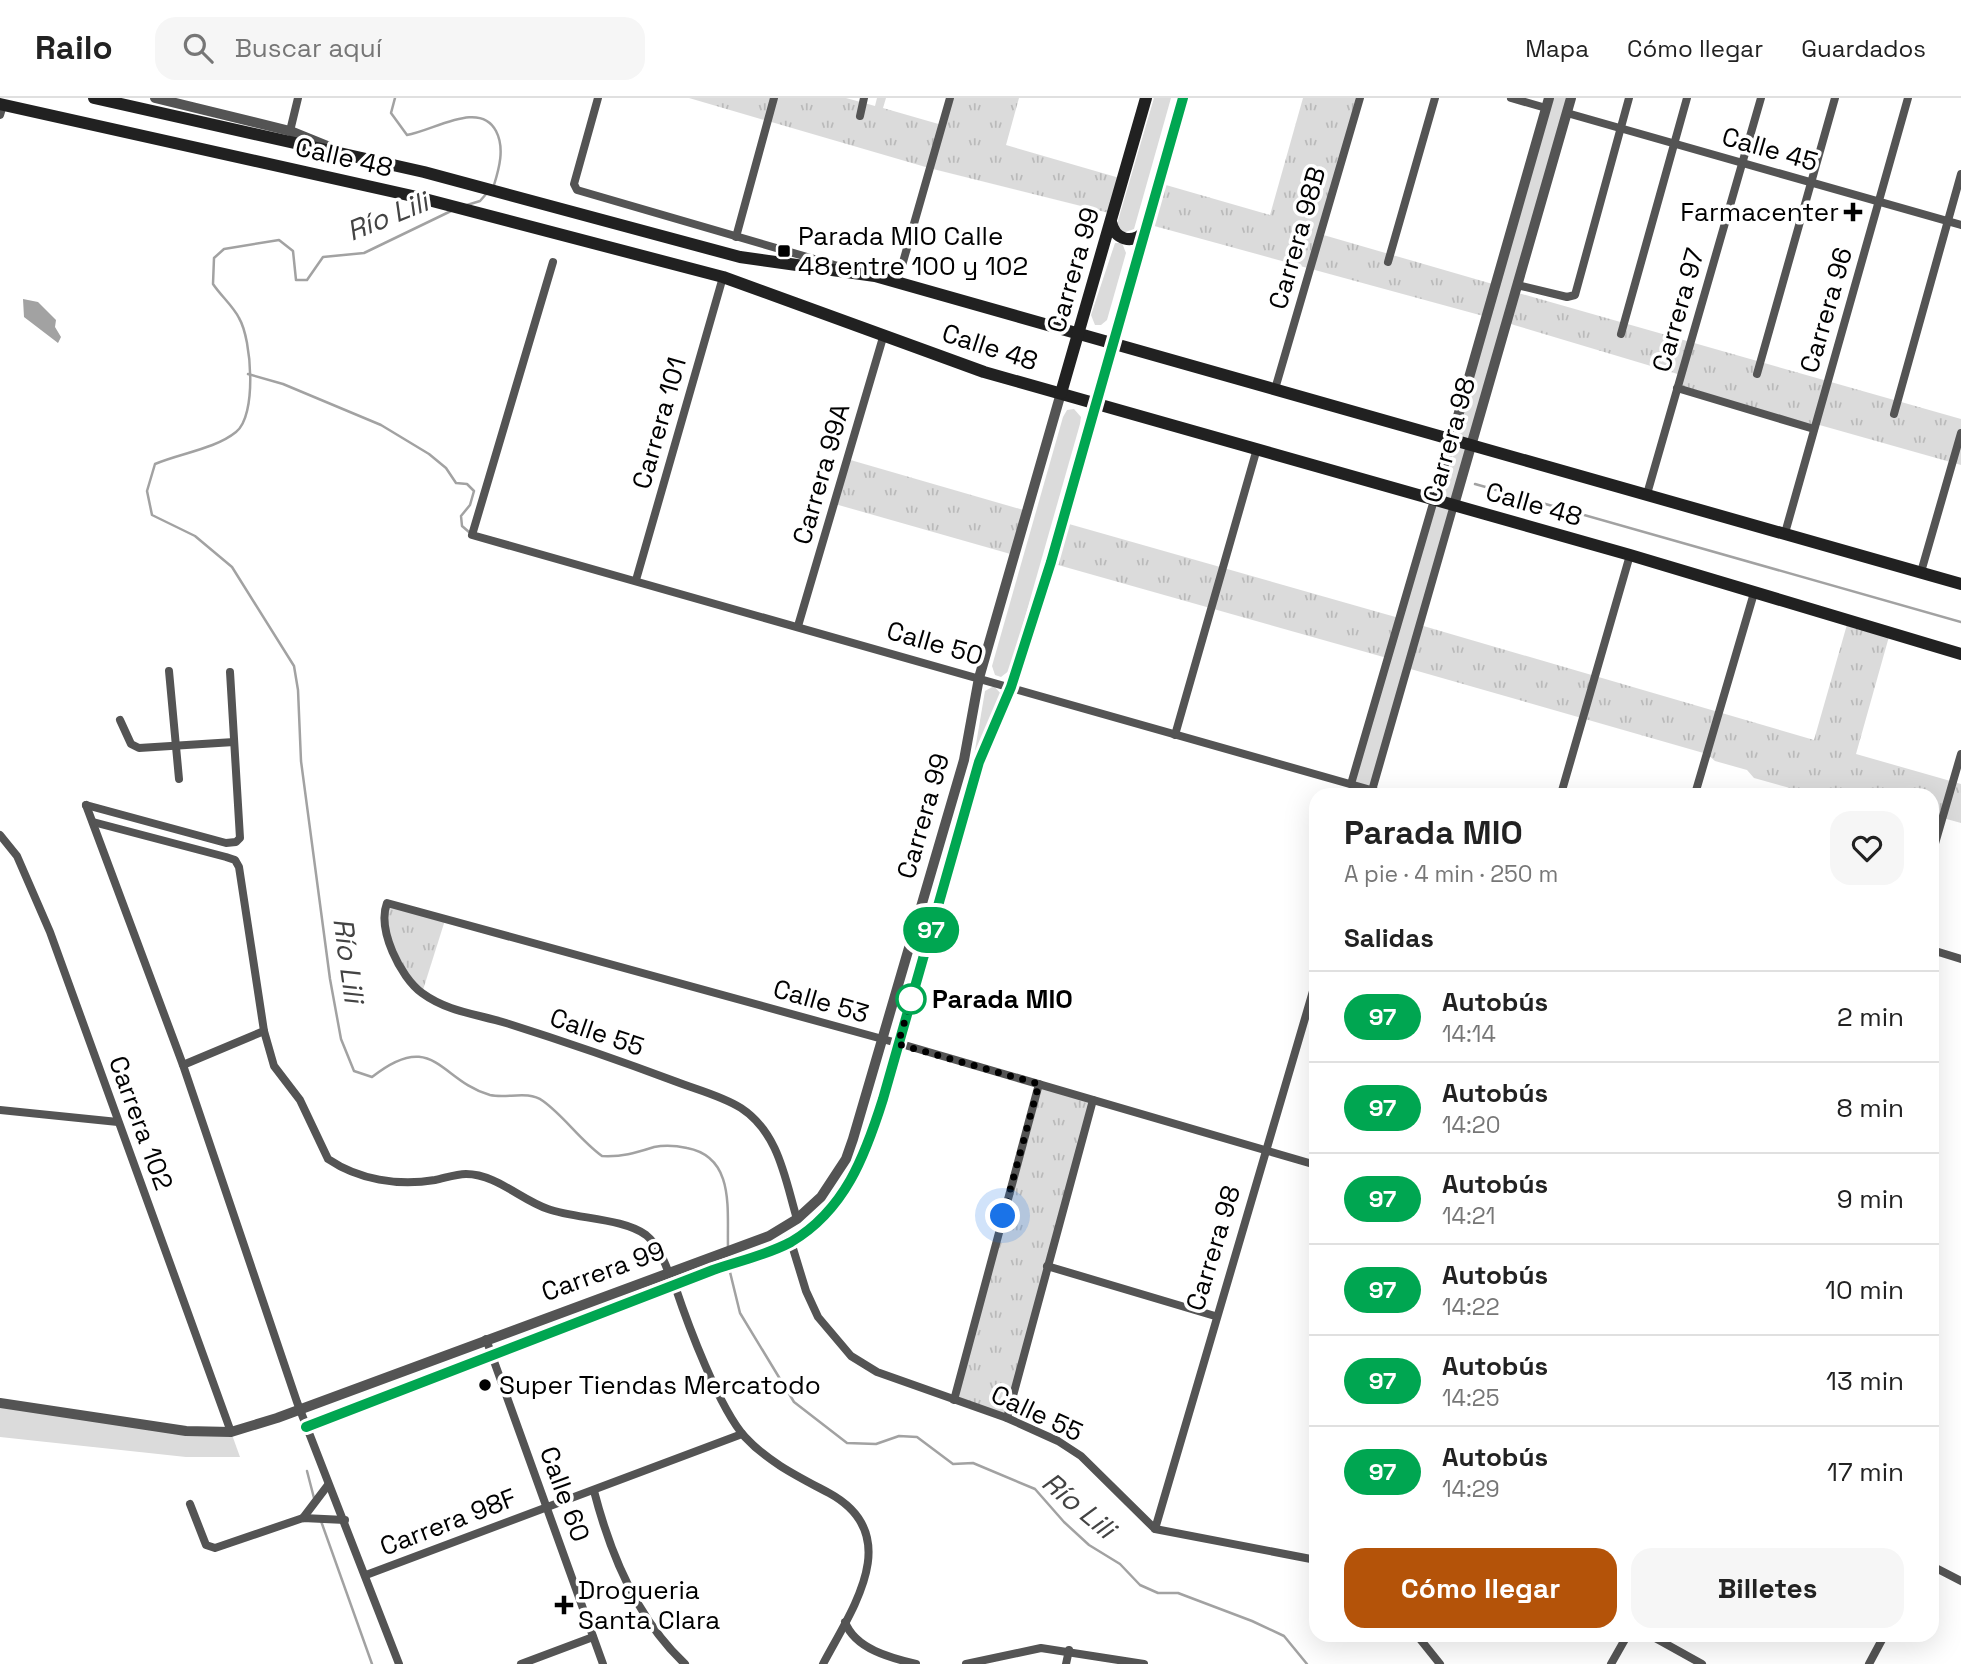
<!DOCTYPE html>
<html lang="es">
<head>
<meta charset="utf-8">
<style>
	body { margin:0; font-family:"Space Grotesk",sans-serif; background:#f6f6f6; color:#222; height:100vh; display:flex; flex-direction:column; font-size:26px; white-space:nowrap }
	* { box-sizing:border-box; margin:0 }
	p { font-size:23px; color:#767676 }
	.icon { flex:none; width:38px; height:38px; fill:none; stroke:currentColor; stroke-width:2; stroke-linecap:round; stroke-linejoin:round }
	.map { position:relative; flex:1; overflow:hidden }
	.sheet { position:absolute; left:1309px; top:690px; width:630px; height:854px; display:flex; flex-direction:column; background:#fff; border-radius:21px; box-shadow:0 7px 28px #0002 }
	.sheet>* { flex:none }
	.badge { padding:0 14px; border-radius:23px; font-size:24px; line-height:46px }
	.you { position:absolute; width:35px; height:35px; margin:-18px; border:5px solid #fff; border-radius:50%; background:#1a73e8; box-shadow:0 0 0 10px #1a73e833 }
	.map>.badge { position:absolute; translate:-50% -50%; box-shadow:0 0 0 4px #fff }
	h2 { padding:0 35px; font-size:26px; line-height:63px }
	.round { display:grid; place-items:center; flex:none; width:74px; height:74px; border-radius:21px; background:#f6f6f6 }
	.headline { display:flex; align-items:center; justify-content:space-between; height:119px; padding:0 35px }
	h1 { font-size:33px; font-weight:700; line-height:52px }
	.cta { display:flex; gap:14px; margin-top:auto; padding:14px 35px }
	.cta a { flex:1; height:80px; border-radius:21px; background:#b45309; color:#fff; font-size:28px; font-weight:700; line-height:80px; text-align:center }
	.cta a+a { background:#f6f6f6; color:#222 }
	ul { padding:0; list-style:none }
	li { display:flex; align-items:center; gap:21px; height:91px; padding:0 35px; border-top:2px solid #e0e0e0 }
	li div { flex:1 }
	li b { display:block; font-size:26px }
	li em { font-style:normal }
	li .badge { min-width:77px; font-weight:700; text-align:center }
	header { display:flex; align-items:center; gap:42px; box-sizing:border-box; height:98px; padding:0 35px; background:#fff; border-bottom:2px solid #e0e0e0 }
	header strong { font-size:33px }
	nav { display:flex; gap:38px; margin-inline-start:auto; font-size:24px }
	.search { width:490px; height:63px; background:#f6f6f6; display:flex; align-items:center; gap:18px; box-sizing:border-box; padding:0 24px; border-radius:21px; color:#767676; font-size:26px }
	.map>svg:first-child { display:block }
</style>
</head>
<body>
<header>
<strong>Railo</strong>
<div class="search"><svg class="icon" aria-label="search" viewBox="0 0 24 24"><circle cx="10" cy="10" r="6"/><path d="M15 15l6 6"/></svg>Buscar aquí</div>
<nav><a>Mapa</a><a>Cómo llegar</a><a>Guardados</a></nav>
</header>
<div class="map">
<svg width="1961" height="1566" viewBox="0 0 1961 1566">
	<defs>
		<pattern id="park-tufts" width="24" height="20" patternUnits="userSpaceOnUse" patternTransform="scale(1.75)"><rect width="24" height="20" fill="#dbdbdb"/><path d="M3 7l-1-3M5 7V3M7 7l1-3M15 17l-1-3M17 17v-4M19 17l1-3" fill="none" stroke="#bababa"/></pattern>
	</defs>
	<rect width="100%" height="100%" fill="#fff"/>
	<g fill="#dbdbdb">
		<polygon points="1154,0 1171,0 1134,131 1123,135 1117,126"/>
		<polygon points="1549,0 1571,0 1372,693 1351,686"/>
		<polygon points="1115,145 1122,145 1126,155 1107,222 1101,227 1095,227 1091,217"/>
		<polygon points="1074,311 1081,319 1080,326 1010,572 1001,579 995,577 992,568 1063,319 1067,312"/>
		<polygon points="994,588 1001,596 974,658 985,593"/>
		<polygon points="0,1305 231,1334 240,1359 186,1359 0,1339"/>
	</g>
	<g fill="url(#park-tufts)">
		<polygon points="689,0 846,0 875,8 877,0 886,0 883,10 942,27 950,0 1019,0 1006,47 1123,81 1113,116 929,70"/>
		<polygon points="1303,0 1360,0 1320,136 1496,187 1487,219 1147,126 1159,85 1270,117"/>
		<polygon points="1515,194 1961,321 1961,367 1816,326 1814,331 1677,290 1681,277 1514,227 1506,224"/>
		<polygon points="847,361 1027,413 1014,457 835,406"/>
		<polygon points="1062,424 1399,520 1387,560 1051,465"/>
		<polygon points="1848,523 1890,535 1856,656 1961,686 1961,725 1943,720 1940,729 1932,727 1932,696 1834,696 1810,690 1808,695 1754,680 1747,672 1715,663 1707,656 1407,570 1420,527 1814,642"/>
		<path d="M387,805L446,819L422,895C398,863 387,846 387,805Z"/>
		<polygon points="1039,986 1093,1002 1007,1320 954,1302"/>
	</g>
	<polygon fill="#a2a2a2" points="23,201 38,204 56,222 55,229 61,239 58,245 24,219"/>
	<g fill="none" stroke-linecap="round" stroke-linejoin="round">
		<g stroke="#a2a2a2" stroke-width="2.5">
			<path d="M395,0L391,15L407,37C435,32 480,2 496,33C505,50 499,71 494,87"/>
			<polyline points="467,107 480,103 487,95"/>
			<path d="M451,113L364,155L323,159L307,182H296L293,153L279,142L224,151L214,160L213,186C221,198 233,208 239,220C252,242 257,318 236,334C215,351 181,355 155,366L147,393L152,417L195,438L232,469L294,568L298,592L301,663L330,881L341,941L354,973L372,979C434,930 440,983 490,997C507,1001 528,992 543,1003C564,1018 580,1042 602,1058C623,1059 635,1055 654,1049C664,1047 678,1048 687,1050C735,1059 727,1111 728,1149"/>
			<polyline points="248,276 283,286 381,327 429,356 446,370 456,385 467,386 474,393 470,407 461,418 462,428 469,434"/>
			<polyline points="1475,386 1961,524"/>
			<polyline points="729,1170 740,1215 794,1304 847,1345 876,1346 899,1338 917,1339 953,1366 973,1365 1035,1391 1064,1424 1089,1447 1120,1466 1140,1487 1158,1495 1178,1495 1252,1523 1284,1538 1307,1566"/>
			<polyline points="307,1373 314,1400"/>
			<polyline points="321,1423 372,1566"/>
		</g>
		<g stroke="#545454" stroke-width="8">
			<polyline points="598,0 574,86 577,92 838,168"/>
			<polyline points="1511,0 1546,10"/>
			<polyline points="1567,15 1961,127"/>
			<polyline points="0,17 3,7"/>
			<polyline points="860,18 864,0"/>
			<polyline points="290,33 298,0"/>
			<polyline points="736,139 774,0"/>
			<polyline points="553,164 472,437 1385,696"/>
			<polyline points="1388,164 1435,0"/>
			<polyline points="897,185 950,0"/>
			<polyline points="1517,187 1567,199 1575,197 1629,0"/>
			<polyline points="1621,236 1687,0"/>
			<polyline points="1757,276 1835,0"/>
			<polyline points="1677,290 1814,331"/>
			<polyline points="1275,291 1360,0"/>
			<polyline points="1894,316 1961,76"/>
			<polyline points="1647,396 1761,0"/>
			<polyline points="1785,435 1908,0"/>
			<polyline points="1921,474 1961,335"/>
			<polyline points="636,482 723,179"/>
			<polyline points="798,528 884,236"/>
			<polyline points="169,573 179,681"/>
			<polyline points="120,622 131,646 139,650 234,644"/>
			<polyline points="1175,637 1256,354"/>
			<polyline points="1351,686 1434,402"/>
			<polyline points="1371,696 1454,407"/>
			<polyline points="1561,696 1630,457"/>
			<polyline points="1695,696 1754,495"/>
			<polyline points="86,707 183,967 297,1304 399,1566"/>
			<polyline points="86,707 226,745 236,744 240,740 230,574"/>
			<polyline points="93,724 226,759 235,762 239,769 264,933 183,967"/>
			<polyline points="0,737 17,758 50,834 231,1334"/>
			<polyline points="1932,756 1961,656"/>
			<polyline points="1932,852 1961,861"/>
			<path d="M264,933L274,968L300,1002L328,1061C359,1082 398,1088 435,1082C445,1080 456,1076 466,1076C496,1076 521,1102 548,1111C576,1121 623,1120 646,1137C657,1146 663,1160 668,1173"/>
			<polyline points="0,1012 118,1024"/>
			<path d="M797,1121C785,1081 779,1035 741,1010C722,998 698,992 677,984C621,963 563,943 506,925C477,916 448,914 422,895C400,879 377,831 387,805L908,948L1316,1067"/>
			<polyline points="791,1144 806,1193 818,1219 851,1258 877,1274 1007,1320 1058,1343 1081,1358 1155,1431 1316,1462"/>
			<polyline points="1047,1168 1215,1218"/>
			<path d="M675,1188C688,1227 719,1310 745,1339C768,1364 799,1379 829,1395C906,1437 852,1511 823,1566"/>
			<polyline points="486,1241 603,1566"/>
			<polyline points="954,1302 1039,986"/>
			<polyline points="1007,1320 1093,1002"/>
			<path d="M594,1393C610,1455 637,1521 685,1566"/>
			<polyline points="190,1406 206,1447 215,1450 303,1420 345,1422"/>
			<polyline points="303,1420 328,1387"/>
			<polyline points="1155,1431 1316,883"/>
			<polyline points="1932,1468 1961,1483"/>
			<polyline points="366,1477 742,1336"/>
			<path d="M845,1524C855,1551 891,1560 916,1566"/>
			<polyline points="1416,1536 1440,1566"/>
			<polyline points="1648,1536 1702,1566"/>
			<polyline points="521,1566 593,1539"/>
			<polyline points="966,1566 1041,1550 1144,1566"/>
			<polyline points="1066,1566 1069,1552"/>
			<polyline points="1611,1566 1628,1536"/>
			<polyline points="1869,1566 1885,1536"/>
		</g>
		<g stroke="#545454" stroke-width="10">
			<polyline points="155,0 290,33 327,48"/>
			<polyline points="1434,402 1549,0"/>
			<polyline points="1454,407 1571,0"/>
			<polyline points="0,1305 186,1333 231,1334 277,1320 769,1138 797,1121 821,1099 846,1061 853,1041 964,662 979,580 1061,295"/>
			<path d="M306,1329L713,1172C793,1145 835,1130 868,1047L979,664L1011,589L1096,306"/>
		</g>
		<g stroke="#212121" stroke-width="12">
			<polyline points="94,0 424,74 740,159 875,178 1961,486"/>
			<polyline points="0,6 417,99 723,179 984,274 1630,457 1961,556"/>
			<path d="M1111,124C1115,142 1132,147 1145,133"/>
			<polyline points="1061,295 1146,0"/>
			<polyline points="1096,306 1183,0"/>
		</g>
	</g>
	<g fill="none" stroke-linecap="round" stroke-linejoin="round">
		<g stroke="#fff" stroke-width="16">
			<path id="line" d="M306,1329L713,1172C739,1163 767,1157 791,1144C845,1112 865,1058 883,1001L979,664L1011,589L1051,464L1183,0"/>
		</g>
		<use href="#line" stroke="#00a651" stroke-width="10"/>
		<polyline stroke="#000" stroke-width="7" stroke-dasharray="0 12.6" points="911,901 913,895 898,946 1039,986 1003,1118"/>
	</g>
	<g fill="#000" stroke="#fff" stroke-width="2.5">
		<path d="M1849.5 103.5h7v7h7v7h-7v7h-7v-7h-7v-7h7z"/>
		<rect x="777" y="146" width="14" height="14" rx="3.5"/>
		<circle cx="485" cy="1287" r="7"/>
		<path d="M560.5 1496.5h7v7h7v7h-7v7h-7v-7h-7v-7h7z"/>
	</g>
	<circle fill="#fff" stroke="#00a651" stroke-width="3.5" cx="911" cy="901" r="14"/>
	<g text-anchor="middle" stroke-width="7" stroke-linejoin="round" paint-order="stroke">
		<g font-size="26" fill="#000" stroke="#fff">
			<text transform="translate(1770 51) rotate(16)" y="9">Calle 45</text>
			<text transform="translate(344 59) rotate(13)" y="9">Calle 48</text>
			<text transform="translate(1297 140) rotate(-74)" y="9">Carrera 98B</text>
			<text transform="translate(1073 172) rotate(-74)" y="9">Carrera 99</text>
			<text transform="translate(1678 212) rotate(-74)" y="9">Carrera 97</text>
			<text transform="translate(1826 212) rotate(-74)" y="9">Carrera 96</text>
			<text transform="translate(990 249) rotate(18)" y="9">Calle 48</text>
			<text transform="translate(659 325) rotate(-74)" y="9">Carrera 101</text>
			<text transform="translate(1449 342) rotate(-74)" y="9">Carrera 98</text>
			<text transform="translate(821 376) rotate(-74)" y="9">Carrera 99A</text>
			<text transform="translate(1534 406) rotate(16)" y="9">Calle 48</text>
			<text transform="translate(935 545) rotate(16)" y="9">Calle 50</text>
			<text transform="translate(923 718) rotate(-74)" y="9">Carrera 99</text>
			<text transform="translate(821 903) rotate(16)" y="9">Calle 53</text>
			<text transform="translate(597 934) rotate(19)" y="9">Calle 55</text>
			<text transform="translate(141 1025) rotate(70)" y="9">Carrera 102</text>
			<text transform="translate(1213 1150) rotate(-73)" y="9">Carrera 98</text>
			<text transform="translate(603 1173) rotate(-20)" y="9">Carrera 99</text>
			<text transform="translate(1037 1315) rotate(25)" y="9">Calle 55</text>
			<text transform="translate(565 1396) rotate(70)" y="9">Calle 60</text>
			<text transform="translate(448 1424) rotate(-21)" y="9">Carrera 98F</text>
		</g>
		<g font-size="26" fill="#000" stroke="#fff" text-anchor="start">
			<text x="1839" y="123" text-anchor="end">Farmacenter</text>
			<text x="798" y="147">Parada MIO Calle<tspan x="798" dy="30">48 entre 100 y 102</tspan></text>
			<text x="499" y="1296">Super Tiendas Mercatodo</text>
			<text x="578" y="1501">Drogueria<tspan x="578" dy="30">Santa Clara</tspan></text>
		</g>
		<g font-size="26" font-weight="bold" fill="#000" stroke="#fff" text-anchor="start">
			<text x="932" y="910">Parada MIO</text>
		</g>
		<g font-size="28" font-style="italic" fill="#434343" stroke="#fff">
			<text transform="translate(387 118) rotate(-22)" y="10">Río Lili</text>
			<text transform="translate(349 862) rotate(82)" y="10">Río Lili</text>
			<text transform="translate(1079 1407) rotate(40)" y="10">Río Lili</text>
		</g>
	</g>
</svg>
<div class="you" style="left:1003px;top:1118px"></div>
<b class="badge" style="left:931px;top:832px;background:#00a651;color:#fff">97</b>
<section class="sheet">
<div class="headline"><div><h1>Parada MIO</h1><p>A pie · 4 min · 250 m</p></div><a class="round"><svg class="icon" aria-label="heart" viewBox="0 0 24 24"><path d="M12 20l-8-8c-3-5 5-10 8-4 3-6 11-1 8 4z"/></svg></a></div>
<h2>Salidas</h2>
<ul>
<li><span class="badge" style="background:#00a651;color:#fff">97</span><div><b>Autobús</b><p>14:14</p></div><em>2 min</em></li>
<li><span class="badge" style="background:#00a651;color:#fff">97</span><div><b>Autobús</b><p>14:20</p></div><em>8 min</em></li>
<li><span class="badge" style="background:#00a651;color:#fff">97</span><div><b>Autobús</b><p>14:21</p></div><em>9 min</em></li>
<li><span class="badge" style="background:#00a651;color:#fff">97</span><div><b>Autobús</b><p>14:22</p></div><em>10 min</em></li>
<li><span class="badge" style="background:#00a651;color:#fff">97</span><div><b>Autobús</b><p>14:25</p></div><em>13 min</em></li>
<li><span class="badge" style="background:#00a651;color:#fff">97</span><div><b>Autobús</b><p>14:29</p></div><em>17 min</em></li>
</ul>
<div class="cta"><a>Cómo llegar</a><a>Billetes</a></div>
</section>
</div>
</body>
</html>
